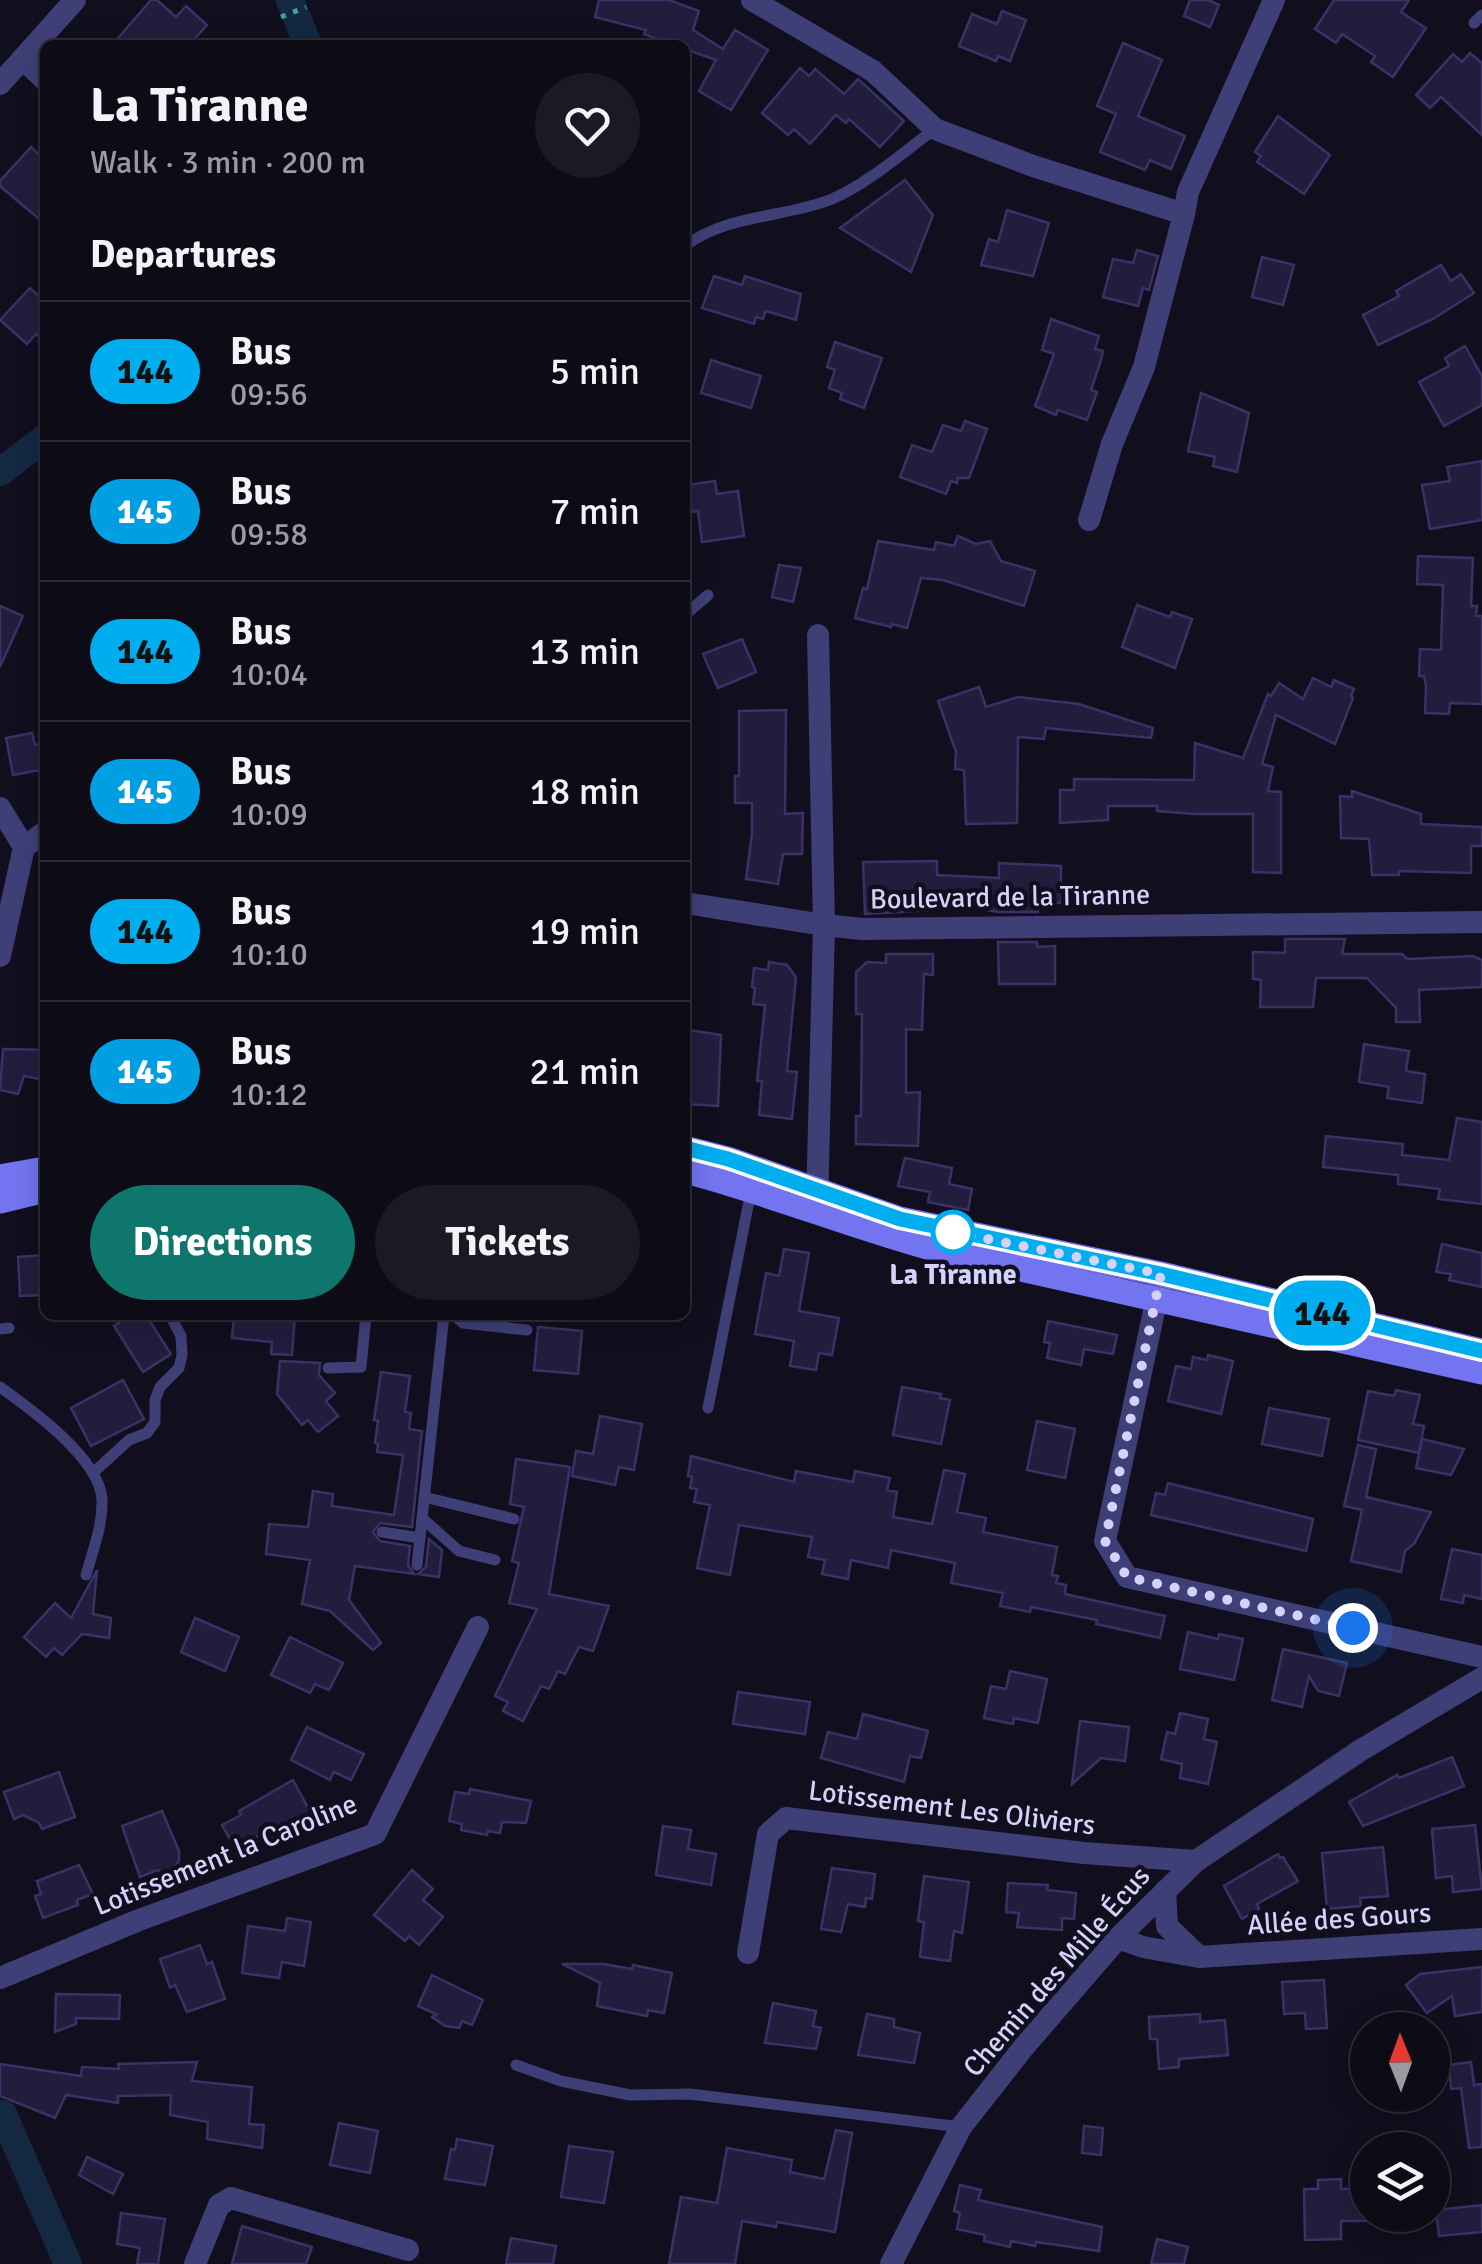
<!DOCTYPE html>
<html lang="en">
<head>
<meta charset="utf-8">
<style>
	body { margin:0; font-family:Signika,sans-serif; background:#1b1923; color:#f1f3f6; height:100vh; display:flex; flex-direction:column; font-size:38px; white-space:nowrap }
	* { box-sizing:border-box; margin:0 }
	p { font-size:32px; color:#9a9ba1 }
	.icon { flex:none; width:55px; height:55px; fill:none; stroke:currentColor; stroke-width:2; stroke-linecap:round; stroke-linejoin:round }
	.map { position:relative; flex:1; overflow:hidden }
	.drawer { position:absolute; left:40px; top:40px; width:650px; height:1280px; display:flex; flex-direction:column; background:#0d0b16; border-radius:15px; box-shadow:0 5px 25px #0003,0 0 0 2px #2d2b35 }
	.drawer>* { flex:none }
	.badge { padding:0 20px; border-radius:32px; font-size:35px; line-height:65px }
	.needle { width:65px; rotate:359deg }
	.controls { position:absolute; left:1350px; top:2012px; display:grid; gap:20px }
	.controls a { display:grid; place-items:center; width:100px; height:100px; border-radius:50%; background:#0d0b16; box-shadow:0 5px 25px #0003,0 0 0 2px #2d2b35; font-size:50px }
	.you { position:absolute; width:50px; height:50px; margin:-25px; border:8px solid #fff; border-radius:50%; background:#1a73e8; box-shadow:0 0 0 15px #1a73e833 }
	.map>.badge { position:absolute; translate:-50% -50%; box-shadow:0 0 0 5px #fff }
	h2 { padding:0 50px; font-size:38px; line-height:90px }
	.round { display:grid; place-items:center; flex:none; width:105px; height:105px; border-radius:52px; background:#1b1923 }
	.headline { display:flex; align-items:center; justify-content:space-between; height:170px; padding:0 50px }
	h1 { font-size:48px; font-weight:700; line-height:75px }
	.button { display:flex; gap:20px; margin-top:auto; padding:20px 50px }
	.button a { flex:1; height:115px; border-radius:60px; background:#0f766e; color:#fff; font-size:40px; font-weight:700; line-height:115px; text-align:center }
	.button a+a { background:#1b1923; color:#f1f3f6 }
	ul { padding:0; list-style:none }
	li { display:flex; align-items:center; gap:30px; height:140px; padding:0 50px; border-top:2px solid #2d2b35 }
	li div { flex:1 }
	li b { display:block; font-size:38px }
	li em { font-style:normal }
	li .badge { min-width:110px; font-weight:700; text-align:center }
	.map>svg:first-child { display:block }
</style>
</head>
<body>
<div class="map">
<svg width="1482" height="2264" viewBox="0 0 1482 2264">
	<rect width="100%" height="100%" fill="#110f1e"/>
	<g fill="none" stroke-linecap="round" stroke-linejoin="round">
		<g stroke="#142842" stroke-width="28">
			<polyline points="290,0 308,45"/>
			<polyline points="0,472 45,438"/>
			<polyline points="3,2114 68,2264"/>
		</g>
	</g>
	<g fill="#221d3d" stroke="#3a3166" stroke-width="2.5">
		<polygon points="151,0 157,0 176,17 186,6 207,25 189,45 112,45"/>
		<polygon points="599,0 669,0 699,11 693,30 723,49 735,30 768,50 731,110 699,91 716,60 685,49 685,45 674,45 644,34 646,30 595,17"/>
		<polygon points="1190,0 1208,0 1219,5 1210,27 1184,16"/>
		<polygon points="1334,0 1409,0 1401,12 1426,28 1393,77 1371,62 1375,56 1342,34 1336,43 1315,29"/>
		<polygon points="1002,11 1026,20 1010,61 998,56 996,61 959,46 972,14 997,24"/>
		<polygon points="1123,43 1162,60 1138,116 1185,136 1171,169 1150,160 1145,170 1100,152 1116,114 1097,106"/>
		<polygon points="1470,53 1482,63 1482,135 1441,97 1430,108 1416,95 1453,54 1462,62"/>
		<polygon points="800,68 809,76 815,69 844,94 858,79 904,121 880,147 849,119 846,123 836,115 810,144 794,129 788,135 762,113"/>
		<polygon points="1278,116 1330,155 1304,194 1257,162 1261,156 1255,152"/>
		<polygon points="31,147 45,160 45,224 0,186 0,181"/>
		<polygon points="905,180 933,215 911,272 840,228"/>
		<polygon points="1007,210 1049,223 1033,276 981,265 989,239 998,242"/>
		<polygon points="1137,250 1158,256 1149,290 1143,288 1138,306 1103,297 1113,259 1133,263"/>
		<polygon points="1262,257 1294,265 1283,305 1252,297"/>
		<polygon points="1441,265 1451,281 1461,274 1474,293 1433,319 1378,345 1363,315 1399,296 1396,291"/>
		<polygon points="714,276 742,285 745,276 801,294 796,320 766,311 763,319 756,317 754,324 702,308"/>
		<polygon points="30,288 45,302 45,342 36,334 27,344 0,320"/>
		<polygon points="1051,319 1099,336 1095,349 1103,351 1101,360 1091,390 1097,392 1087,420 1058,410 1056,415 1035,406 1054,354 1042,350"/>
		<polygon points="835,342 882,358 864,408 840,399 842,393 829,388 835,370 827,367"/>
		<polygon points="1465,346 1482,376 1482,405 1444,426 1419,382 1449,366 1445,358"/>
		<polygon points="711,360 761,376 751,408 701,393"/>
		<polygon points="1201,393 1249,413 1237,472 1213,466 1215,457 1188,451"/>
		<polygon points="965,421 987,429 969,478 958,478 957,483 951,481 946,494 900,477 912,445 932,452 943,425 961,431"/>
		<polygon points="1482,461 1482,520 1430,529 1422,485 1450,481 1447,467"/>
		<polygon points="715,481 717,494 738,491 744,536 702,542 698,511 692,512 688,485"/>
		<polygon points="958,536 976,544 990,541 1001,561 1035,571 1024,606 943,580 921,578 907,628 892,624 891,627 855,618 863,588 867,589 878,541 934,550 936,542 954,546"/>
		<polygon points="1418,556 1473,558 1471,606 1477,606 1476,616 1482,616 1482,704 1450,703 1449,714 1425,713 1426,686 1424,676 1419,676 1420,649 1441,650 1443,585 1417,584"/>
		<polygon points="779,565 801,568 793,602 772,597"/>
		<polygon points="1137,605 1170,617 1172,612 1192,619 1175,668 1122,647"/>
		<polygon points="0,606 23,616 0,667"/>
		<polygon points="742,639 756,672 718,688 703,654"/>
		<polygon points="1313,678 1331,687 1334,680 1354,689 1351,696 1353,698 1335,744 1276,715 1262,764 1273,767 1268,791 1281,792 1281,873 1253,872 1253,814 1193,814 1157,811 1157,806 1108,806 1108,820 1060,823 1060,790 1074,790 1074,779 1194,780 1195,743 1243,758 1268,694 1271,696 1279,683 1303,699"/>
		<polygon points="979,687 986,707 1018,697 1079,704 1153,728 1151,738 1046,728 1044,739 1018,737 1017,823 966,824 964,770 955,769 956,752 938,701"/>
		<polygon points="786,710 785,814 803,813 802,854 783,854 778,884 746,879 752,834 752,803 735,803 735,776 739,776 739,711"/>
		<polygon points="32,733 35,745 45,743 45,769 13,775 6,738"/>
		<polygon points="1352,791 1421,814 1421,824 1482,827 1482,846 1471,846 1471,873 1399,871 1399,875 1372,875 1369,839 1341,838 1340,796 1352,797"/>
		<polygon points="937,861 937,875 999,878 999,863 1061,866 1061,903 1038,902 1038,912 998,912 987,910 987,901 958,900 934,903 934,910 865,914 863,862"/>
		<polygon points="1285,939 1345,939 1342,954 1402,954 1407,959 1473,956 1482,960 1482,987 1419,990 1420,1022 1396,1022 1396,1008 1367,978 1316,978 1313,1007 1260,1007 1261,980 1253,979 1253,952 1285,953"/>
		<polygon points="998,942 1037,942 1037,947 1055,946 1055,984 999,984"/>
		<polygon points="886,954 933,954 933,975 924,974 922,1030 906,1029 906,1093 920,1092 918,1146 856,1144 856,1116 861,1116 862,1014 856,1014 856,972 867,962 886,963"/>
		<polygon points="769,962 787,965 796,977 787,1071 797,1072 792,1119 759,1115 762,1081 757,1081 765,1005 753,1004 755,988 752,987 754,968 768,970"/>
		<polygon points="689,1030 721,1035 718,1106 685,1104"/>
		<polygon points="1364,1044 1409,1051 1406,1071 1425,1074 1422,1103 1387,1098 1389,1087 1359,1082"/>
		<polygon points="3,1049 45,1050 45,1080 24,1076 18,1094 0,1090"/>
		<polygon points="1457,1118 1482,1122 1482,1204 1438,1199 1440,1189 1398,1184 1398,1175 1323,1167 1326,1136 1403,1144 1402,1155 1449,1160"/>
		<polygon points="905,1158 952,1168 949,1184 972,1189 968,1210 928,1202 930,1192 898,1186"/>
		<polygon points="1442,1244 1482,1253 1482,1287 1449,1280 1451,1274 1436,1272"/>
		<polygon points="784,1249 809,1253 799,1311 839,1318 832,1355 819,1353 816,1370 790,1366 794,1341 755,1334 766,1273 779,1276"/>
		<polygon points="45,1255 45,1295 20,1296 18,1257"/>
		<polygon points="131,1315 146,1315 171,1354 143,1372 114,1326"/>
		<polygon points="234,1315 295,1315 292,1355 271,1354 272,1342 232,1338"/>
		<polygon points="1048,1321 1117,1335 1113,1354 1084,1349 1081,1365 1047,1358 1050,1343 1044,1342"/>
		<polygon points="538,1327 582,1331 578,1374 534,1370"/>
		<polygon points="1208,1355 1233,1361 1221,1414 1168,1401 1176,1366 1191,1369 1193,1357 1207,1360"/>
		<polygon points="280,1361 320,1363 319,1375 335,1393 326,1401 338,1416 318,1432 308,1420 302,1425 277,1394"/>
		<polygon points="381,1372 410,1376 405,1412 411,1413 409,1429 422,1431 412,1527 380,1523 373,1532 380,1541 410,1546 408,1565 414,1574 355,1566 349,1600 381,1643 373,1650 330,1611 302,1604 310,1560 266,1554 269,1524 308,1527 313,1491 333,1494 332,1506 394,1515 403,1455 377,1452 378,1444 375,1443 378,1421 374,1420"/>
		<polygon points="123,1380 144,1419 91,1446 71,1408"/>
		<polygon points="902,1387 941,1394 940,1398 950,1400 941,1444 893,1435"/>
		<polygon points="1396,1390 1420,1395 1413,1424 1424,1426 1419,1453 1358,1440 1368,1391 1394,1396"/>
		<polygon points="1269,1408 1329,1419 1322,1456 1262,1444"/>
		<polygon points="600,1416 642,1424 634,1470 619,1467 615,1485 572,1476 576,1451 593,1454"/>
		<polygon points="1037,1421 1075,1429 1065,1478 1027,1470"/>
		<polygon points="1422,1439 1464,1449 1451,1475 1416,1468"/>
		<polygon points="1358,1445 1376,1449 1366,1497 1431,1512 1414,1544 1405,1551 1401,1572 1351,1561 1362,1510 1344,1506"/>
		<polygon points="691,1456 794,1482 796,1471 853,1482 855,1471 890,1478 887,1490 897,1492 893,1517 932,1524 944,1470 965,1474 957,1512 986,1518 983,1532 1057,1547 1052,1575 1058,1576 1056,1583 1066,1585 1065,1594 1165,1616 1160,1638 1096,1624 1097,1620 1031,1607 1030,1612 1000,1606 1003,1593 951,1583 955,1563 891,1550 888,1568 851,1560 848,1579 822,1574 825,1560 808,1557 812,1537 739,1525 730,1575 697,1568 710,1505 694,1502 697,1489 690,1488 692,1477 688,1476"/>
		<polygon points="516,1459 570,1467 549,1594 609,1606 593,1651 579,1647 565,1674 558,1671 549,1689 541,1686 523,1721 503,1711 508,1702 495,1696 537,1609 509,1603 519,1563 512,1561 524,1507 510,1504"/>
		<polygon points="1168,1483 1313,1519 1306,1551 1151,1515 1156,1493 1165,1495"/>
		<polygon points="429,1539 442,1550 439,1577 418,1574 426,1567"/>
		<polygon points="1452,1549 1482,1555 1482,1599 1464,1595 1463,1603 1441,1599"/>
		<polygon points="97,1570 93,1614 111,1618 109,1638 82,1634 62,1655 54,1648 46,1657 24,1637 55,1603 71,1618"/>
		<polygon points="195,1618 239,1637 225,1671 181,1652"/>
		<polygon points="1188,1632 1218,1639 1219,1634 1243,1639 1234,1680 1180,1669"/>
		<polygon points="290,1637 343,1663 329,1690 315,1684 310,1693 271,1675"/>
		<polygon points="1283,1649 1347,1663 1339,1696 1318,1691 1309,1676 1302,1707 1272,1700"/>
		<polygon points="1010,1671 1047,1679 1038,1723 1014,1718 1013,1724 984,1718 991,1686 1006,1689"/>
		<polygon points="738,1692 810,1702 805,1734 733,1724"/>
		<polygon points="1180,1713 1208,1719 1204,1739 1217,1742 1208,1784 1180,1778 1182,1764 1161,1759 1167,1732 1175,1734"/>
		<polygon points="863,1714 928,1731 921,1758 910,1756 904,1782 821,1758 828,1732 857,1739"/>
		<polygon points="1080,1721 1129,1727 1125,1761 1101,1758 1072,1784"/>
		<polygon points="307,1727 364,1754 351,1780 334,1772 330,1780 291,1760"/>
		<polygon points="1452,1757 1464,1786 1363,1826 1349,1802 1397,1775 1399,1778"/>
		<polygon points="59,1772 75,1817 42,1829 39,1823 23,1815 14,1819 4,1792"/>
		<polygon points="293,1780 313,1817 269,1841 264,1833 235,1848 222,1825 241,1815 239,1811"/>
		<polygon points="470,1789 531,1801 526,1823 502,1822 500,1833 488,1831 487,1835 461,1830 462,1824 449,1821 455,1792 469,1794"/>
		<polygon points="162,1811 179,1851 179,1861 173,1870 164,1873 157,1870 140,1877 122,1826"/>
		<polygon points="1475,1825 1482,1889 1453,1892 1452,1876 1436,1878 1432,1829"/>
		<polygon points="663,1826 691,1830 688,1849 716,1854 711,1885 656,1875"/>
		<polygon points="1383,1847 1388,1896 1360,1898 1361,1906 1327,1909 1322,1853"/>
		<polygon points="1278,1854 1280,1858 1283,1857 1298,1881 1257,1904 1259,1909 1242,1919 1224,1886"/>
		<polygon points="79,1865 93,1894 77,1900 78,1905 43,1918 35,1896 41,1894 37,1881"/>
		<polygon points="832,1868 875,1874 872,1899 866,1898 865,1907 848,1904 841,1932 821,1929"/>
		<polygon points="412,1870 433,1889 423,1900 443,1917 419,1945 409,1936 405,1941 374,1915"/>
		<polygon points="924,1876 969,1882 962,1933 954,1931 950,1961 920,1957 924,1922 918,1921"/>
		<polygon points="1008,1883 1048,1885 1047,1890 1076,1893 1074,1919 1062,1918 1062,1930 1017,1927 1019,1913 1006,1912"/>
		<polygon points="287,1918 311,1922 304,1966 282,1962 279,1978 242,1973 248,1926 285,1931"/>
		<polygon points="200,1945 207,1964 212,1962 225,1999 187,2012 175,1985 170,1988 160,1959"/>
		<polygon points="562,1964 604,1964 632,1969 633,1965 672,1973 664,2013 648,2010 647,2016 597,2006 600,1983"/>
		<polygon points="1482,1967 1482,2012 1455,2016 1452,1996 1427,2013 1406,1985 1420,1974"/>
		<polygon points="432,1975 483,2000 472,2025 462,2021 459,2028 445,2026 432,2017 436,2014 418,2006"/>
		<polygon points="1324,1980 1327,2028 1306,2029 1305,2013 1284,2014 1282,1982"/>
		<polygon points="56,1994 120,1995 119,2019 76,2018 76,2024 55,2032"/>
		<polygon points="773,2003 816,2011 813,2026 821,2028 816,2049 765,2043"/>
		<polygon points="867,2014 894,2019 894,2027 920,2033 914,2063 858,2055"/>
		<polygon points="1200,2014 1200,2022 1225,2020 1228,2055 1179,2059 1179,2067 1159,2069 1157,2039 1150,2039 1149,2017"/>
		<polygon points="197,2062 192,2081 252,2087 249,2124 264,2125 262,2148 207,2139 208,2122 170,2115 171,2095 118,2096 118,2103 66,2095 55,2118 0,2096 0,2064 81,2076 82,2067 119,2069 118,2064"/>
		<polygon points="1471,2062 1474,2085 1482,2084 1482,2147 1469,2148 1461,2088 1451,2089 1449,2065"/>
		<polygon points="339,2123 378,2131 370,2173 330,2165"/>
		<polygon points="1084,2126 1103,2128 1101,2155 1082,2153"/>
		<polygon points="836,2130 852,2133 835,2232 777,2222 776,2227 742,2221 735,2264 669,2264 681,2197 717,2203 727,2148 792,2160 790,2172 824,2179"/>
		<polygon points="457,2139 493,2146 485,2185 445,2179 451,2149 455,2150"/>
		<polygon points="569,2146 613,2152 604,2203 561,2197"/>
		<polygon points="87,2157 123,2174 113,2194 79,2175"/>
		<polygon points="1341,2179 1341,2189 1365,2188 1366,2221 1341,2221 1341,2239 1305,2240 1304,2189 1318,2189 1318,2180"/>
		<polygon points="960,2185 981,2190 978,2200 1102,2227 1099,2251 1036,2242 1035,2246 1011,2241 1010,2247 984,2241 985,2235 957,2229 960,2213 954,2211"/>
		<polygon points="1482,2205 1482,2232 1439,2236 1436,2210"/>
		<polygon points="121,2213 165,2219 158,2264 137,2264 140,2248 117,2244"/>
		<polygon points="242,2226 312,2247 306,2264 232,2264"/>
		<polygon points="511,2238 556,2246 553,2264 506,2264"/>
		<polygon points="1157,2239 1188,2247 1184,2264 1151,2264"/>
	</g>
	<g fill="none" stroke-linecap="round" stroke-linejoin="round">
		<polyline stroke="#3ba399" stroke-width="5" stroke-dasharray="5 8" stroke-linecap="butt" points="281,17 306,7"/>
		<g stroke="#3f3f78" stroke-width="11">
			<polyline points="1474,23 1482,15"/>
			<path d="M685,246C727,214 785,218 832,199C869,183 903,152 935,129"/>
			<polyline points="685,615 708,595"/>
			<polyline points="454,1315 463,1323 527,1330"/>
			<polyline points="0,1329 9,1328"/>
			<polyline points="328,1368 361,1367 366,1315"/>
			<path d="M0,1387C32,1410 99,1458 102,1499C103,1525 93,1550 86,1575"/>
			<polyline points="708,1408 751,1191"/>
			<polyline points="94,1472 129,1440 147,1433 155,1422 155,1400 160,1387 179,1368 182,1355 181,1336 170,1315"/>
			<polyline points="424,1497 514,1519"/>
			<polyline points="422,1518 459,1551 495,1560"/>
			<polyline points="382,1532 420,1538"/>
			<polyline points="417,1565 444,1315"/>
			<polyline points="516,2065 561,2081 630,2095 690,2094 961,2127"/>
		</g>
		<g stroke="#3f3f78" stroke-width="22">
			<polyline points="752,0 873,71 935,129 1033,166 1184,214 1188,192 1274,0"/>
			<polyline points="23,59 45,80"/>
			<polyline points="0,84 75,0"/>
			<polyline points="1089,520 1112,444 1144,367 1184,214"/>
			<polyline points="0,808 24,847 0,956"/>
			<polyline points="24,847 45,832"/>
			<polyline points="685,903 824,925 818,635"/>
			<polyline points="817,1208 824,925 862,929 1482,922"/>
			<polyline points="1160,1283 1105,1541 1127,1577 1482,1657"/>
			<polyline points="1165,1891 1167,1926 1199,1957"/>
			<polyline points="1118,1938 1143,1947 1199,1957 1482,1939"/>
			<polyline points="748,1953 768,1834 786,1818 1084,1853 1196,1861"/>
			<polyline points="0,1978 139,1920 375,1834 478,1627"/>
			<polyline points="195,2264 219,2205 231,2198 408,2250"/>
			<polyline points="891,2264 961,2127 1023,2048 1118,1938 1196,1861 1361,1750 1482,1678"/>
		</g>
		<g stroke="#7374ef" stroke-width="25">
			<polyline points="685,1148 728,1159 900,1219 1161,1274 1482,1351"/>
			<path d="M685,1171C773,1194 857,1229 945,1252L1482,1372"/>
			<polyline points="0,1177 45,1169"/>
			<polyline points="0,1201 45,1190"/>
		</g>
	</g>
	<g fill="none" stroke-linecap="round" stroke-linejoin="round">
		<g stroke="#fff" stroke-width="22">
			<polyline id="line" points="685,1148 728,1159 900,1219 1161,1274 1482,1351"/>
		</g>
		<use href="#line" stroke="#00adee" stroke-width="15"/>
		<polyline stroke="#d4d1fa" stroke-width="10" stroke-dasharray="0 18" points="953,1232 1161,1274 1105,1541 1127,1577 1353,1628"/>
	</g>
	<circle fill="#fff" stroke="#00adee" stroke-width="5" cx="953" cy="1232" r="20"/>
	<g text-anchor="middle" stroke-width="9" stroke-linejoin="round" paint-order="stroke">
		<g font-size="28" fill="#d4d1fa" stroke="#110f1e">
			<text transform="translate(1010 896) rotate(-1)" y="10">Boulevard de la Tiranne</text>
			<text transform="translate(952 1807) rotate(7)" y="10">Lotissement Les Oliviers</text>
			<text transform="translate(225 1854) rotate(-22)" y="10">Lotissement la Caroline</text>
			<text transform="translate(1339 1918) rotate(-4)" y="10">Allée des Gours</text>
			<text transform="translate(1056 1971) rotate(-49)" y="10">Chemin des Mille Écus</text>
		</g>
		<g font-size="28" font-weight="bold" fill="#d4d1fa" stroke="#110f1e">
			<text x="953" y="1284">La Tiranne</text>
		</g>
	</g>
</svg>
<div class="controls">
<a><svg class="needle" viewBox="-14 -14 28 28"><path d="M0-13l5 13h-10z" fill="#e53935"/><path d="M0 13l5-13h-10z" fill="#9a9ba1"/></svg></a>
<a><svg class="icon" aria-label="layers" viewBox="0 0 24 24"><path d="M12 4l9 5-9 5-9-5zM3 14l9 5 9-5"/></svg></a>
</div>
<div class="you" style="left:1353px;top:1628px"></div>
<b class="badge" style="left:1322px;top:1313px;background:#00adee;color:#111">144</b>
<section class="drawer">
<div class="headline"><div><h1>La Tiranne</h1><p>Walk · 3 min · 200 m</p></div><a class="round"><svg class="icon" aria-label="heart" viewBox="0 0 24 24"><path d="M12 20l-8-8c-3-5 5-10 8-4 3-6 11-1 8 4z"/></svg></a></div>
<h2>Departures</h2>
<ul>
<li><span class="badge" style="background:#00adee;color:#111">144</span><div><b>Bus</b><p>09:56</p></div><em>5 min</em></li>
<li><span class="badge" style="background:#009fe3;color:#fff">145</span><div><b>Bus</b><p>09:58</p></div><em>7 min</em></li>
<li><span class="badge" style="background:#00adee;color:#111">144</span><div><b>Bus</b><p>10:04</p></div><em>13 min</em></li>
<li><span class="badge" style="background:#009fe3;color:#fff">145</span><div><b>Bus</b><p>10:09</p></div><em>18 min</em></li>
<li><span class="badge" style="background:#00adee;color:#111">144</span><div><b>Bus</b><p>10:10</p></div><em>19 min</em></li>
<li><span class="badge" style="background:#009fe3;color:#fff">145</span><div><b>Bus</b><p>10:12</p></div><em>21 min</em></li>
</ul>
<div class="button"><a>Directions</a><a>Tickets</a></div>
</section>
</div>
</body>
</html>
